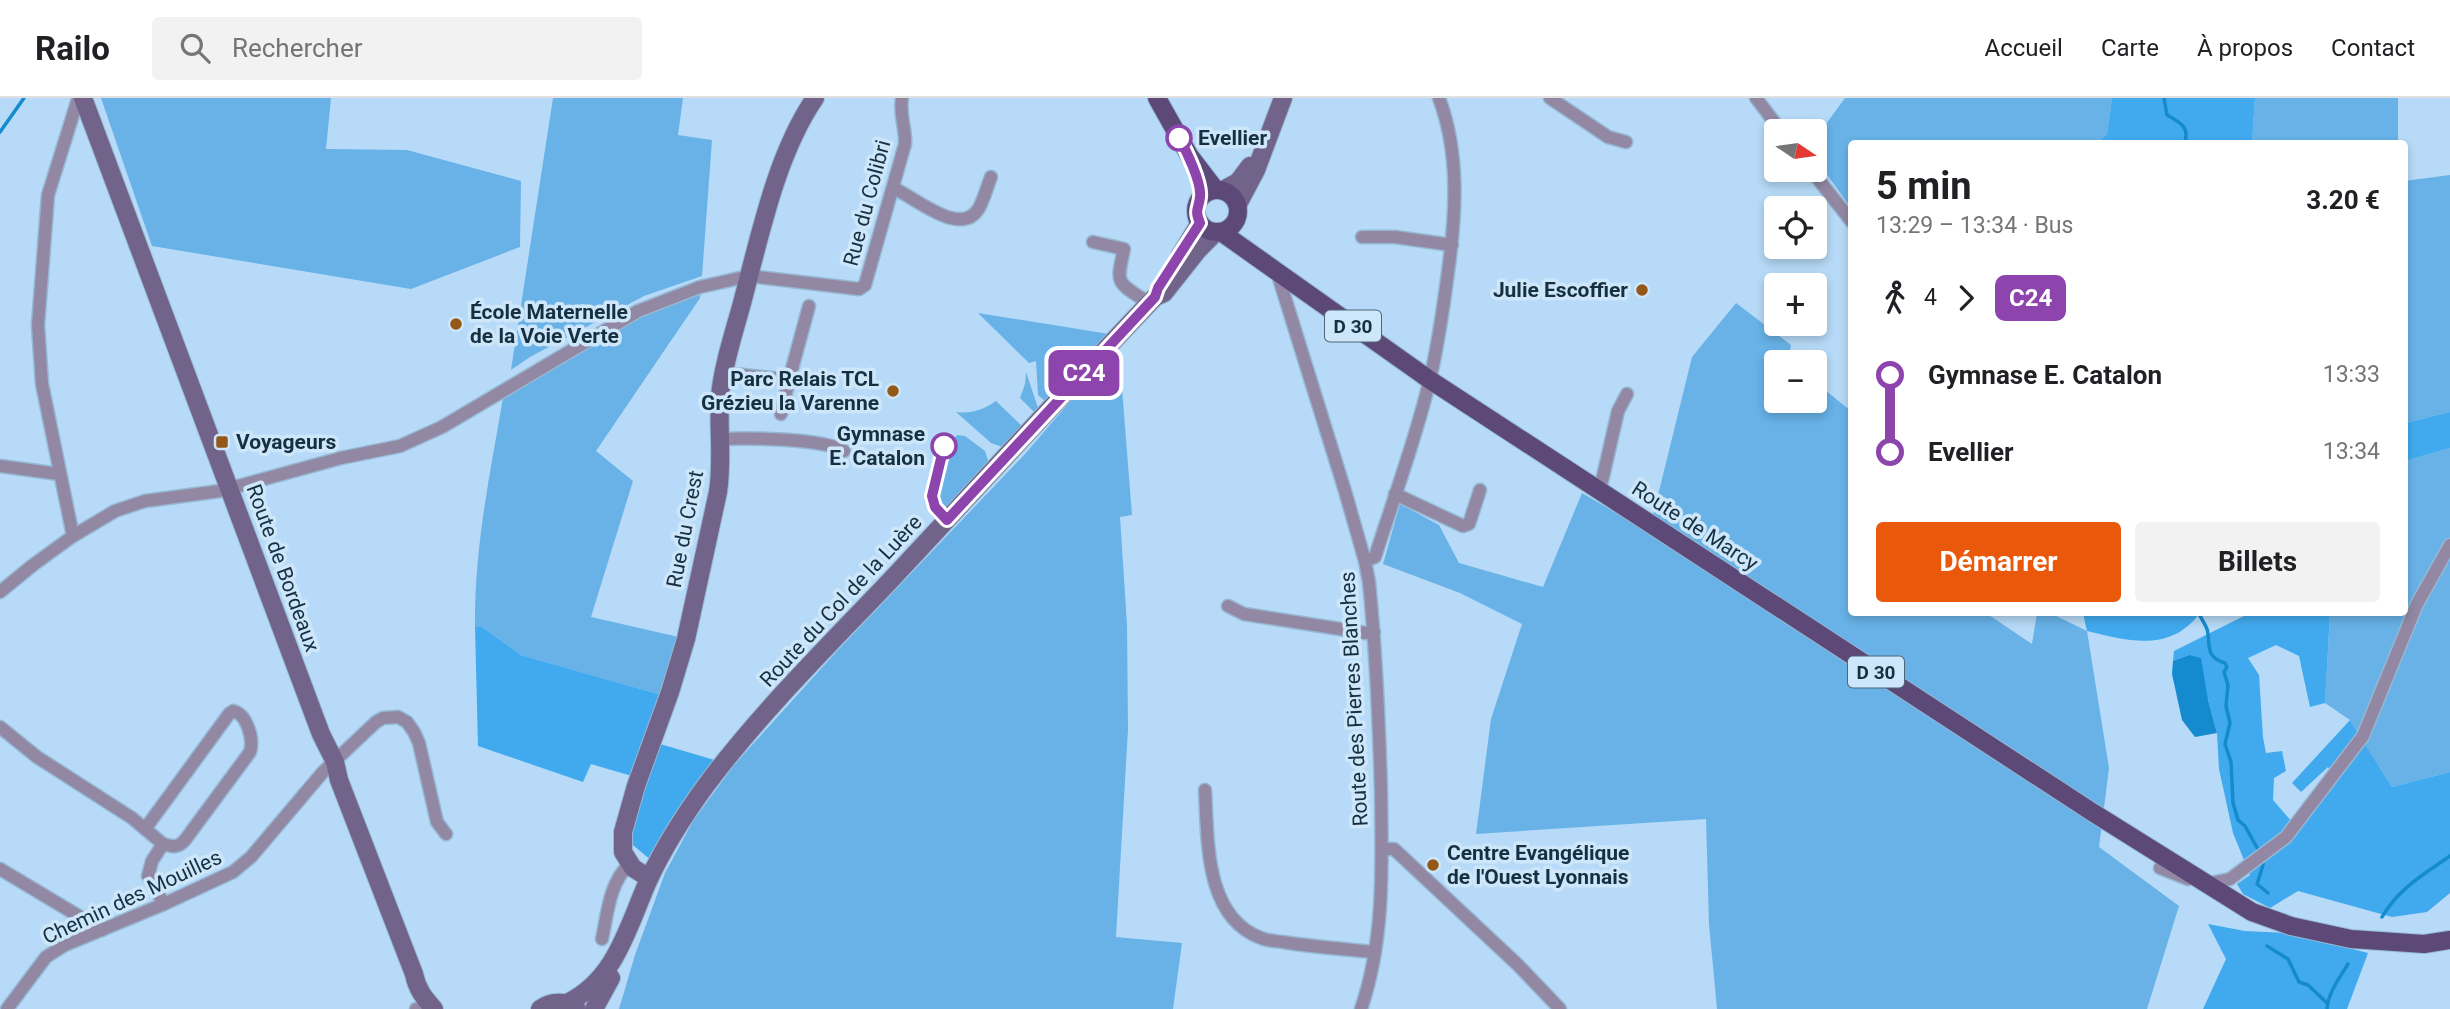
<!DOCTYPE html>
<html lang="fr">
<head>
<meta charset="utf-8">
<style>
	body { margin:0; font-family:Roboto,sans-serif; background:#f2f2f2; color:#202124; height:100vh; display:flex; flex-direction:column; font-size:26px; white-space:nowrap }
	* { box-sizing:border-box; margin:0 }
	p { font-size:23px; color:#757577 }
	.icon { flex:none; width:38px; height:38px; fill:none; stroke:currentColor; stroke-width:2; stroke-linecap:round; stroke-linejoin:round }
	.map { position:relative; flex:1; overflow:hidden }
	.panel { position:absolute; left:1848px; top:42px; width:560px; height:476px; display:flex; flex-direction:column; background:#fff; border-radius:7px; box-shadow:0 4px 10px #0003 }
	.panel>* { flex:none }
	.badge { padding:0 14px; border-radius:10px; font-size:24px; line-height:46px }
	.needle { width:46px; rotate:103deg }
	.tools { position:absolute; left:1764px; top:21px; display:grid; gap:14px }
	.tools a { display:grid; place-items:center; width:63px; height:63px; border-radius:7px; background:#fff; box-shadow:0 4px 10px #0003; font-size:35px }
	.map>.badge { position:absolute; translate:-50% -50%; box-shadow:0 0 0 4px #fff }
	.legs { display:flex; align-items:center; gap:10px; height:77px; padding:0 28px; font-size:23px }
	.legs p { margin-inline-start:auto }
	.headline { display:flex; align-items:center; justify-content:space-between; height:119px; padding:0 28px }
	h1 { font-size:38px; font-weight:700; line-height:52px }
	.button { display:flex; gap:14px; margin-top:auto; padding:14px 28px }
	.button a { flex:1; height:80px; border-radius:7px; background:#ea580c; color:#fff; font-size:28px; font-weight:700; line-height:80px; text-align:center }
	.button a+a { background:#f2f2f2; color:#202124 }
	ul { padding:0 28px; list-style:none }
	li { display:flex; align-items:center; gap:24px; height:77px; font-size:26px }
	li i { display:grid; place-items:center; width:10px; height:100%; margin:0 9px; background:currentColor }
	li i::after { content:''; width:18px; height:18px; margin:-9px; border:5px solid; border-radius:50%; background:#fff }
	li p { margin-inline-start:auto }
	li:first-child i { background:linear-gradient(#0000 50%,currentColor 0) }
	li:last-child i { background:linear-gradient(currentColor 50%,#0000 0) }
	header { display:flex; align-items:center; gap:42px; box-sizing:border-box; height:98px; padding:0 35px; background:#fff; border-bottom:2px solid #e0e0e0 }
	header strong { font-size:33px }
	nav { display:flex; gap:38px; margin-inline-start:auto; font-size:24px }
	.search { width:490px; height:63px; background:#f2f2f2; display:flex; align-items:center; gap:18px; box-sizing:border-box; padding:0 24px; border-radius:7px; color:#757577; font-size:26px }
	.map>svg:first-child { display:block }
</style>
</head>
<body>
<header>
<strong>Railo</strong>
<div class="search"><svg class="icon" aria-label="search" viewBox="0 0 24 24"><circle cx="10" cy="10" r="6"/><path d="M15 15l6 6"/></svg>Rechercher</div>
<nav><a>Accueil</a><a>Carte</a><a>À propos</a><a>Contact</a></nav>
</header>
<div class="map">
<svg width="2450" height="911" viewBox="0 0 2450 911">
	<rect width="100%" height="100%" fill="#b6daf7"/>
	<g fill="#68b2e8">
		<polygon points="101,0 331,0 326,51 407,52 521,83 520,149 411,191 152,148"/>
		<polygon points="553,0 683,0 678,37 712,42 702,178 644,198 530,259 511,272"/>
		<polygon points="1845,0 2112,0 2107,36 2097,45 1852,46 1851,110 1815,60 1815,41"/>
		<polygon points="2255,0 2398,0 2398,45 2252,45"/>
		<polygon points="2450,77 2450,314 2405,325 2404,83"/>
		<path d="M701,194L700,200L596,353L633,383L591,519L683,540L665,598L521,557L482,529H475C474,451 490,376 503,300L640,218Z"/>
		<polygon points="1736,205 1791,247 1788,262 1790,264 1776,264 1776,303 1815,303 1815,284 1851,313 1852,514 1986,515 2032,546 2037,515 2050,515 2087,533 2109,670 2099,749 2179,808 2147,911 1717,911 1709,826 1706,721 1476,736 1491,621 1522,526 1460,495 1383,466 1400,406 1439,427 1459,465 1543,489 1582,395 1649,434 1692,259"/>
		<polygon points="978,215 1109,236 1046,304 1038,297 1036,263 1029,265"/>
		<polygon points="1026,274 1038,310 1034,314 1020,300 1025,286"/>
		<polygon points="1122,291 1132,417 1120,419 1127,527 1128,631 1116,839 1182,845 1173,911 619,911 635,857 665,775 693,723 734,667 837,553 1025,356 1073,300"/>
		<path d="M996,303L1023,329L1005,350L991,345L956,314C971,316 983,312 996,303Z"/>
		<path d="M957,337L965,338L985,353L989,366L948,408H941C935,392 946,350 957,337Z"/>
		<polygon points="2450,350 2450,674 2392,689 2350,622 2325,605 2330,515 2404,514 2405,363"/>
	</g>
	<g fill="#41aaef">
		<polygon points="2112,0 2255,0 2252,45 2097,45 2107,36"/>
		<polygon points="2450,314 2450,350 2405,363 2405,325"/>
		<path d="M2083,515V514L2200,515C2170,555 2129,543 2087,533Z"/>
		<polygon points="2250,515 2330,515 2325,605 2310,609 2299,558 2276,547 2248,560 2259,577 2263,639 2266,655 2282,653 2286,673 2274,680 2273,702 2299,732 2336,682 2328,669 2301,694 2292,685 2350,622 2392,689 2450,674 2450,795 2427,814 2392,819 2298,793 2270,810 2243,796 2237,786 2250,777 2233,735 2219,671 2217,635 2208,602 2189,557 2173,563 2174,553"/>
		<polygon points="475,529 482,529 521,557 665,598 650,643 718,663 652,763 628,743 642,681 591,666 583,684 478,648"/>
		<polygon points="2208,826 2245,833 2290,835 2368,855 2347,911 2203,911 2226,861"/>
	</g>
	<polygon fill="#148bce" points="2189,557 2201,560 2208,602 2217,635 2195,639 2182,622 2172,576 2173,563"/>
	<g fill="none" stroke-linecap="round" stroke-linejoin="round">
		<g stroke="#148bce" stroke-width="3.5">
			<path d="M2164,0L2167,17C2180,24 2191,30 2184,46"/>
			<polyline points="0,34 24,0"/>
			<path d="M2198,514C2201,520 2205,526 2207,531C2211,546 2204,559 2225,565L2227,569L2224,574L2228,587L2226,608L2230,625L2225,646L2231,664L2233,705L2238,722L2245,728L2260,755"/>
			<polyline points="2263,762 2263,767 2257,786 2268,795"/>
			<path d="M2382,819C2398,791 2424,776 2450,758"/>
			<polyline points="2267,848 2288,861 2299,884 2308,887 2327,905"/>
			<path d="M2327,911C2328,895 2340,879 2348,866"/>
		</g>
		<g stroke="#96b8d3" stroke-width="15">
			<g id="street">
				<polyline points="1550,0 1608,39 1626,44"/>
				<polyline points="1756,0 1781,33"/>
				<polyline points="1811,72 1852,124"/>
				<path d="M893,90C915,99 961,141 979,110C984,101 987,89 991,79"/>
				<polyline points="1362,139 1395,139 1452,147"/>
				<path d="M1093,144L1124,151C1117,183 1115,184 1143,201"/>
				<path d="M1277,174L1345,393L1365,463L1369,484C1376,553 1379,623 1381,693C1382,765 1385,841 1361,911"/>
				<polyline points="724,275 789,282 781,316"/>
				<polyline points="789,282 809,208"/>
				<path d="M720,341C748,340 822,340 844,353"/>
				<polyline points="0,368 59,376"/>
				<polyline points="1597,391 1602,383 1618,313 1627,296"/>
				<polyline points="1395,396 1463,428 1469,426 1480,392"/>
				<polyline points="73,438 42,286 38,227 48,97 77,4 81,0"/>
				<path d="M1365,463L1375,459C1393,402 1415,344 1429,285C1438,249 1443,212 1448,174C1456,116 1460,56 1439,0"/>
				<path d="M0,494L33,467L73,438L115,413L145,403L220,393L341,360L400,348L442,329L638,213L700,189L749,178L859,191L865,187L905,46C906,30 899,17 902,0"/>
				<polyline points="1228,508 1244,516 1366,535 1374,534"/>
				<polyline points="0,629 37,659 132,720 163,746 152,763 148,778 164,806"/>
				<path d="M1205,692C1208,741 1204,819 1261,840C1268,843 1276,843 1283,844C1313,849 1344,851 1375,854"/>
				<path d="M145,731L229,616L233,613C247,616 254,641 250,654L185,742C178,750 173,749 163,746"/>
				<polyline points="1382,751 1394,751 1518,867 1560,911"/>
				<polyline points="2160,770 2188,781"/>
				<polyline points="0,771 102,832"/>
				<polyline points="2206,786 2230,781 2286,739 2363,638 2417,506 2450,447"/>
				<path d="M602,841C608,813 609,786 630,765"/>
				<polyline points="7,911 46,859 65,847 164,806 233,774 251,759 323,674 376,624 383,620 398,619 407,624 414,634 419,645 437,724 446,736"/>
				<polyline points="416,911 417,911"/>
			</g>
		</g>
		<g stroke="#96b8d3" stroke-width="20">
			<g id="secondary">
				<path d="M83,0L321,636L335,664L339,682L414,876C417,891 424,900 434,911"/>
				<polyline points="1223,92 1238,84 1250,68"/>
				<polyline points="1238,106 1256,72 1283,0"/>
				<polyline points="1180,158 1200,125"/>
				<path d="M649,780L633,770L623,754V734L636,688L670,594L686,541L718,394C723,362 718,330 720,298C723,267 734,235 742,205C760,138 776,57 815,0"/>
				<path d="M567,905C617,881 628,827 649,781C665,747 685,716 707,686C761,614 826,550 888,485C977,390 1065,293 1155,199L1164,195L1198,152L1216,134"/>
				<path d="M540,911C551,903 563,903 576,909"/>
				<polyline points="594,911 611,880"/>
			</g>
		</g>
		<g stroke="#96b8d3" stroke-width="20">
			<g id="primary">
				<polyline points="1157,0 1189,57 1215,91"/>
				<circle cx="1217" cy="113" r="21"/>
				<polyline points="1221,134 1430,282 2092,714 2252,814 2291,828 2351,841 2424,846 2450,842"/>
			</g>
		</g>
		<use href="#street" stroke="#9288a4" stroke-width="12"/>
		<use href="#secondary" stroke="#72638b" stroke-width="18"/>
		<use href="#primary" stroke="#5c4978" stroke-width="18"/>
	</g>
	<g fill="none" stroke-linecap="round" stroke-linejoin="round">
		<g stroke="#fff" stroke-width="16">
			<path id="line-1" d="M944,348L932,398L935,409L947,422L1155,199L1158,190L1200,125C1194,111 1199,111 1200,99C1202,85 1186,52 1179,40"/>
		</g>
		<use href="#line-1" stroke="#8e44ad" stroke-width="10"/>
	</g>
	<g fill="#fff" stroke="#8e44ad" stroke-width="3.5">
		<circle cx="1179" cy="40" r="12"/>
		<circle cx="944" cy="348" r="12"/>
	</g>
	<g fill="#945819" stroke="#cee6f9" stroke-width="2.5">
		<circle cx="1642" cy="192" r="7"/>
		<circle cx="456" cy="226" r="7"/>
		<circle cx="893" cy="293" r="7"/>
		<rect x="215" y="337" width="14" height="14" rx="3.5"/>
		<circle cx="1433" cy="767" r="7"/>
	</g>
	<g text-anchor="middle" stroke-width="7" stroke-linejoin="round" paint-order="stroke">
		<g fill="#cee6f9" stroke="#4d6779" stroke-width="2">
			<rect x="1325" y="212.5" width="56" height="31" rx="5"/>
			<rect x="1848" y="558.5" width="56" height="31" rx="5"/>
		</g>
		<g font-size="19" font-weight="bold" fill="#163042">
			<text x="1353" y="235">D 30</text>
			<text x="1876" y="581">D 30</text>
		</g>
		<g font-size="21" font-weight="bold" fill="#163042" stroke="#cee6f9" text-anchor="start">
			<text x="1198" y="47">Evellier</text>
			<text x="925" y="343" text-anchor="end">Gymnase<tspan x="925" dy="24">E. Catalon</tspan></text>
		</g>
		<g font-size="21" fill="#163042" stroke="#cee6f9">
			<text transform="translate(867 105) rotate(-75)" y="7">Rue du Colibri</text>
			<text transform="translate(1695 428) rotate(33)" y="7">Route de Marcy</text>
			<text transform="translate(685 431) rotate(-79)" y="7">Rue du Crest</text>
			<text transform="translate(283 470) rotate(70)" y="7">Route de Bordeaux</text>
			<text transform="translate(841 503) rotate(-47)" y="7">Route du Col de la Luère</text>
			<text transform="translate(1354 601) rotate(-93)" y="7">Route des Pierres Blanches</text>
			<text transform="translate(132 799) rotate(-25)" y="7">Chemin des Mouilles</text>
		</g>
		<g font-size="21" font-weight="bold" fill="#163042" stroke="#cee6f9" text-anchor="start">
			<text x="1628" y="199" text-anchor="end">Julie Escoffier</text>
			<text x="470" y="221">École Maternelle<tspan x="470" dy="24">de la Voie Verte</tspan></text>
			<text x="879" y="288" text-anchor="end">Parc Relais TCL<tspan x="879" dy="24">Grézieu la Varenne</tspan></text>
			<text x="236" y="351">Voyageurs</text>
			<text x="1447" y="762">Centre Evangélique<tspan x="1447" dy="24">de l'Ouest Lyonnais</tspan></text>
		</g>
	</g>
</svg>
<div class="tools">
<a><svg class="needle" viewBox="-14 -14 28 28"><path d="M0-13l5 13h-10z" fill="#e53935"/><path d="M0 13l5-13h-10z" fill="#757577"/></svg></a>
<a><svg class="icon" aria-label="locate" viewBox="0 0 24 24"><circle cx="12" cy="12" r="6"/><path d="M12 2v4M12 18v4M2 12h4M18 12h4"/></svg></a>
<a>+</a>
<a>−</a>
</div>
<b class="badge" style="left:1084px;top:275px;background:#8e44ad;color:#fff">C24</b>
<section class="panel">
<div class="headline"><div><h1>5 min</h1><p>13:29 – 13:34 · Bus</p></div><b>3.20 €</b></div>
<div class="legs"><svg class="icon" aria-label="walk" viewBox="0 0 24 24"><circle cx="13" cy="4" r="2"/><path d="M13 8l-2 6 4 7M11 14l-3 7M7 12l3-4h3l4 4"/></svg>4<svg class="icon" aria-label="forward" viewBox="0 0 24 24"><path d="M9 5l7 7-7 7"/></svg><b class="badge" style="background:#8e44ad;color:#fff">C24</b></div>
<ul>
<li><i style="color:#8e44ad"></i><b>Gymnase E. Catalon</b><p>13:33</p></li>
<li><i style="color:#8e44ad"></i><b>Evellier</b><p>13:34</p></li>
</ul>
<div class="button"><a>Démarrer</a><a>Billets</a></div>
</section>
</div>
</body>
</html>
